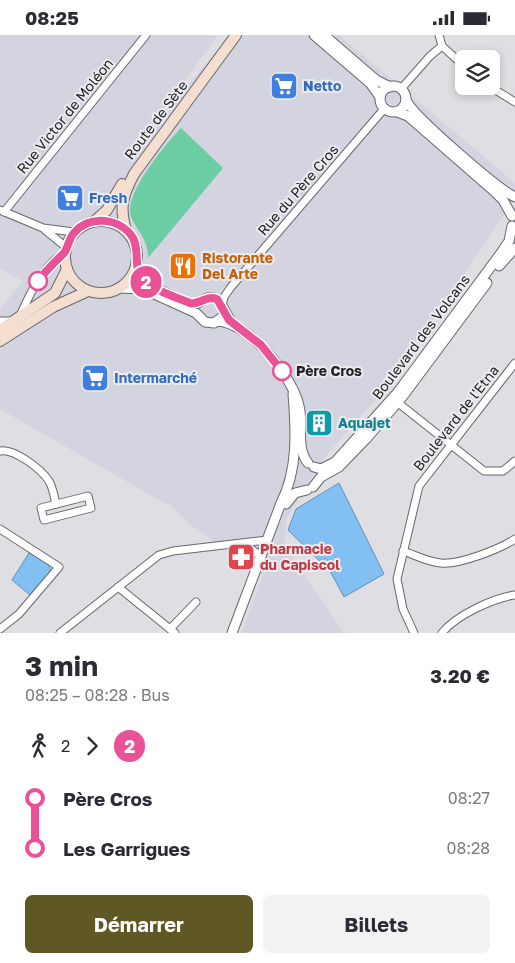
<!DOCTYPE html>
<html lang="fr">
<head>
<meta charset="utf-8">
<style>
	body { margin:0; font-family:"Golos Text",sans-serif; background:#f2f2f3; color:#2b2b33; height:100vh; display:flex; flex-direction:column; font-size:19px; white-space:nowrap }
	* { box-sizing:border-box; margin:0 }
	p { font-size:16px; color:#7c7c81 }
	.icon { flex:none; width:28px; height:28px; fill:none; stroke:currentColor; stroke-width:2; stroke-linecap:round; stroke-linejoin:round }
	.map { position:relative; height:598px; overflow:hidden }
	.drawer { display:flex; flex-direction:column; background:#fff; flex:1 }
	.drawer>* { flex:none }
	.badge { padding:0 10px; border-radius:16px; font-size:18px; line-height:32px }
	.fabs { position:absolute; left:455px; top:15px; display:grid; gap:10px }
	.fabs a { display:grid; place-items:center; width:45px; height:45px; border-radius:8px; background:#fff; box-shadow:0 2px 8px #0003; font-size:25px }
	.map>.badge { position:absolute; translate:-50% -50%; box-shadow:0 0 0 2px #fff }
	.legs { display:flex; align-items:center; gap:8px; height:55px; padding:0 25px; font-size:16px }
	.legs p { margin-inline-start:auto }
	.headline { display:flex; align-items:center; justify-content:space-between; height:85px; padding:0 25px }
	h1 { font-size:28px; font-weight:700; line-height:38px }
	.cta { display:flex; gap:10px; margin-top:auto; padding:10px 25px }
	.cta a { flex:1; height:58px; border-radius:8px; background:#5f5724; color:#fff; font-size:20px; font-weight:700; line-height:58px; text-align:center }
	.cta a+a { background:#f2f2f3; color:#2b2b33 }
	ul { padding:0 25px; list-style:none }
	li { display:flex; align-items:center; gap:18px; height:50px; font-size:19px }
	li i { display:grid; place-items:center; width:8px; height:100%; margin:0 6px; background:currentColor }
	li i::after { content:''; width:12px; height:12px; margin:-6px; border:4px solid; border-radius:50%; background:#fff }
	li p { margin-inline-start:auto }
	li:first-child i { background:linear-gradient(#0000 50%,currentColor 0) }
	li:last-child i { background:linear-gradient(currentColor 50%,#0000 0) }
	.status { display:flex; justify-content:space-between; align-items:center; height:35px; padding:0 25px; background:#fff; direction:ltr }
	.status svg { height:14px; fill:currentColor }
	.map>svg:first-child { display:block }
</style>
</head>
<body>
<div class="status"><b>08:25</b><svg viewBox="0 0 49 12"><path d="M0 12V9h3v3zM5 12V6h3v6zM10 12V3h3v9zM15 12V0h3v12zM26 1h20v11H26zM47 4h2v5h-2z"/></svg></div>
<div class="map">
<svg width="515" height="598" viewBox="0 0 515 598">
	<rect width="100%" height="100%" fill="#dedee3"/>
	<polygon fill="#d4d4e0" points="0,0 218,0 149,95 231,0 339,0 515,148 515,164 399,334 401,336 324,423 286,485 285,512 344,598 241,598 263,540 188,488 169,468 168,470 0,374 0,274 23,246 0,234"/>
	<path fill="#6ccca2" d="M181,93L223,133L148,223C148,203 138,198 131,182C123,159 166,109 181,93Z"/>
	<g fill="#82bff2" stroke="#6590b4">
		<polygon points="339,448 384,539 344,562 330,536 288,495 296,474"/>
		<path d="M29,518C38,523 52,526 50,538L30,560L12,545Z"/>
	</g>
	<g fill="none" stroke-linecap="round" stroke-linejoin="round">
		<g stroke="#67676b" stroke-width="9">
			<g id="minor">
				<polyline points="439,0 442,11 464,31"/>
				<polyline points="489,51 515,67"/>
				<polyline points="401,54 430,21 442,11"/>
				<polyline points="0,175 43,193 74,197"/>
				<polyline points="4,177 146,0"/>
				<polyline points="45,195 66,212"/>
				<polyline points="222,271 224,262 231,252 384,74"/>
				<path d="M20,281C30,258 43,231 65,217"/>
				<polyline points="0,286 13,286"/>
				<polyline points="397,367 484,436 503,436 515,426"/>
				<path d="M0,416C14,413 41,434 49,446C53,453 54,461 56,469"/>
				<polygon points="88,461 91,473 44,485 41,473"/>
				<polyline points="0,494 59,532 19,579 0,594"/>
				<polyline points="245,510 258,519 260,524"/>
				<path d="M403,516C415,520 428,527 441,528C459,530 500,514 515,504"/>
				<polyline points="118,552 175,598"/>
				<polyline points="170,594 196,567"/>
				<polyline points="60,598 159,520 173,516 267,505"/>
				<polyline points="414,598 403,574 397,544 419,451 515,328"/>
				<path d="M442,598C455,581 493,563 515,560"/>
			</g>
		</g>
		<g stroke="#67676b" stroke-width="11">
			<g id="tertiary">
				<polyline points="314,0 370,48 380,62"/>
				<polyline points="324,0 376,45 390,52"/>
				<circle cx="393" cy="64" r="13"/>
				<path d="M406,65C413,81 499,155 515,162"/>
				<polyline points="397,77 408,81 494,156 503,165 512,181"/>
				<path d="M137,230C138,235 139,240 143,244C148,250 184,268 192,269C200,270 205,260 214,263C222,265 227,283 234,291"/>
				<polyline points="499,231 515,213"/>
				<polyline points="119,253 143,254 196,278 205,287 214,288 221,283"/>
				<path d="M217,286C249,287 293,342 299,371C304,390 295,411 308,428"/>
				<polyline points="314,432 321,434 335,427 398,357 501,218 509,206 512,191"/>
				<polyline points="313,452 321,442 339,432 366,404 403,361 487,248"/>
				<polyline points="286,469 295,458 307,455"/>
				<path d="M232,598L281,468C298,435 296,396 293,359"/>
			</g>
		</g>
		<g stroke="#67676b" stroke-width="12">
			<g id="secondary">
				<polyline points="96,185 107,175 122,149"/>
				<circle cx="101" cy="222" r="36"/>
				<path d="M126,195C119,172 123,160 134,139L236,0"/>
				<polyline points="0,295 55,258 67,234"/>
				<polyline points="0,306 53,272 88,256"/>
			</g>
		</g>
		<use href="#minor" stroke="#fff" stroke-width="7"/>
		<use href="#tertiary" stroke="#fff" stroke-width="9"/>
		<use href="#secondary" stroke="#f4ded0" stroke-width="10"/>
	</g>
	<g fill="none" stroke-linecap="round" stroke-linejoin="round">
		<g stroke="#fff" stroke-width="11">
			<path id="line-1" d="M38,246C46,235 55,227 64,218C68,213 69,203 74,198C89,179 121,183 133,203C140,216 133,232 142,243C152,255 176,262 190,268C200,270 205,260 217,264L229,285L261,310L282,336"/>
		</g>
		<use href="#line-1" stroke="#ea5297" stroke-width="8"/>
	</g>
	<defs>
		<g id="supermarket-square" transform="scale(1.4375)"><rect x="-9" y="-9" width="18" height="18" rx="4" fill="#3f7fe0" stroke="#ebebf0"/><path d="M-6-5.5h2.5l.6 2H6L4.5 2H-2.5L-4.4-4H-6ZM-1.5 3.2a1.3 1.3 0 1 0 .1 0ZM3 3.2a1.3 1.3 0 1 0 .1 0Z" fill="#fff"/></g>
		<g id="restaurant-square" transform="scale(1.4375)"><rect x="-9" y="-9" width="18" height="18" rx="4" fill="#e8710a" stroke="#ebebf0"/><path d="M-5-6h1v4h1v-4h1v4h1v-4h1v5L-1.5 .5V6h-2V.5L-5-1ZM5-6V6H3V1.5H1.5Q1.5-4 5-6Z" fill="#fff"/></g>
		<g id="building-square" transform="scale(1.4375)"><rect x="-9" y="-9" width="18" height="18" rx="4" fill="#0f9aa8" stroke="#ebebf0"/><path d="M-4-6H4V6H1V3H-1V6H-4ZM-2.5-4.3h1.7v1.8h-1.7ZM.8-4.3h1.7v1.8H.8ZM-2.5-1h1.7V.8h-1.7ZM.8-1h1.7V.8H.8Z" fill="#fff"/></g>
		<g id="pharmacy-square" transform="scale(1.4375)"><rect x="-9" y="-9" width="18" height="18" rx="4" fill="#e0444e" stroke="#ebebf0"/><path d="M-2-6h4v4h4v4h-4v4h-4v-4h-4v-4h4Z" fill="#fff"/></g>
	</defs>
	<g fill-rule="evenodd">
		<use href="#supermarket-square" x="284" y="51"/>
		<use href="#supermarket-square" x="70" y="163"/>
		<use href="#restaurant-square" x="183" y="231"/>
		<use href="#supermarket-square" x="95" y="343"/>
		<use href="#building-square" x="319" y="388"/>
		<use href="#pharmacy-square" x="241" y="522"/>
	</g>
	<g fill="#fff" stroke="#ea5297" stroke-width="2.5">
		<circle cx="38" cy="246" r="9"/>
		<circle cx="282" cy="336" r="9"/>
	</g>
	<g text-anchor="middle" stroke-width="4" stroke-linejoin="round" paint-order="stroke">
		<g font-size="14" font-weight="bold" fill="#366cbe" stroke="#ebebf0" text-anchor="start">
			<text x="303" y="56">Netto</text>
			<text x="89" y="168">Fresh</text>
			<text x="114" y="348">Intermarché</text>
		</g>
		<g font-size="14" fill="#212223" stroke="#ebebf0">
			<text transform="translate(65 81) rotate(-51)" y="5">Rue Victor de Moléon</text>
			<text transform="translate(156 85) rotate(-53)" y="5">Route de Sète</text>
			<text transform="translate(298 155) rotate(-49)" y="5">Rue du Père Cros</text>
			<text transform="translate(421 302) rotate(-53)" y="5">Boulevard des Volcans</text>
			<text transform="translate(456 383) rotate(-52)" y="5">Boulevard de l'Etna</text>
		</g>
		<g font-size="14" font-weight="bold" fill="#c56008" stroke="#ebebf0" text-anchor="start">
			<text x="202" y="228">Ristorante<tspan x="202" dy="16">Del Arte</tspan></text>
		</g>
		<g font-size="14" font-weight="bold" fill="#212223" stroke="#ebebf0" text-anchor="start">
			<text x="296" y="341">Père Cros</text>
		</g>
		<g font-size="14" font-weight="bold" fill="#0d838f" stroke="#ebebf0" text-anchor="start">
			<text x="338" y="393">Aquajet</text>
		</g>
		<g font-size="14" font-weight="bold" fill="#be3a42" stroke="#ebebf0" text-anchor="start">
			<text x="260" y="519">Pharmacie<tspan x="260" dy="16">du Capiscol</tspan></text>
		</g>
	</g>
</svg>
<div class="fabs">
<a><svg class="icon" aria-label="layers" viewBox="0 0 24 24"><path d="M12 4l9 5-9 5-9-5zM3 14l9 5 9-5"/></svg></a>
</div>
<b class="badge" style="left:146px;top:247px;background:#ea5297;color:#fff">2</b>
</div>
<section class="drawer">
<div class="headline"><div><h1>3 min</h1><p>08:25 – 08:28 · Bus</p></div><b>3.20 €</b></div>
<div class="legs"><svg class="icon" aria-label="walk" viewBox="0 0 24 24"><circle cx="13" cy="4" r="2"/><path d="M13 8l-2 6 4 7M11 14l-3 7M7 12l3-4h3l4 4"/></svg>2<svg class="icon" aria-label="forward" viewBox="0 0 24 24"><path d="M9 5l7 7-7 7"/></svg><b class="badge" style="background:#ea5297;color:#fff">2</b></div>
<ul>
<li><i style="color:#ea5297"></i><b>Père Cros</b><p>08:27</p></li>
<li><i style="color:#ea5297"></i><b>Les Garrigues</b><p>08:28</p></li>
</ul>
<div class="cta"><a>Démarrer</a><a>Billets</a></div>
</section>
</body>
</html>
